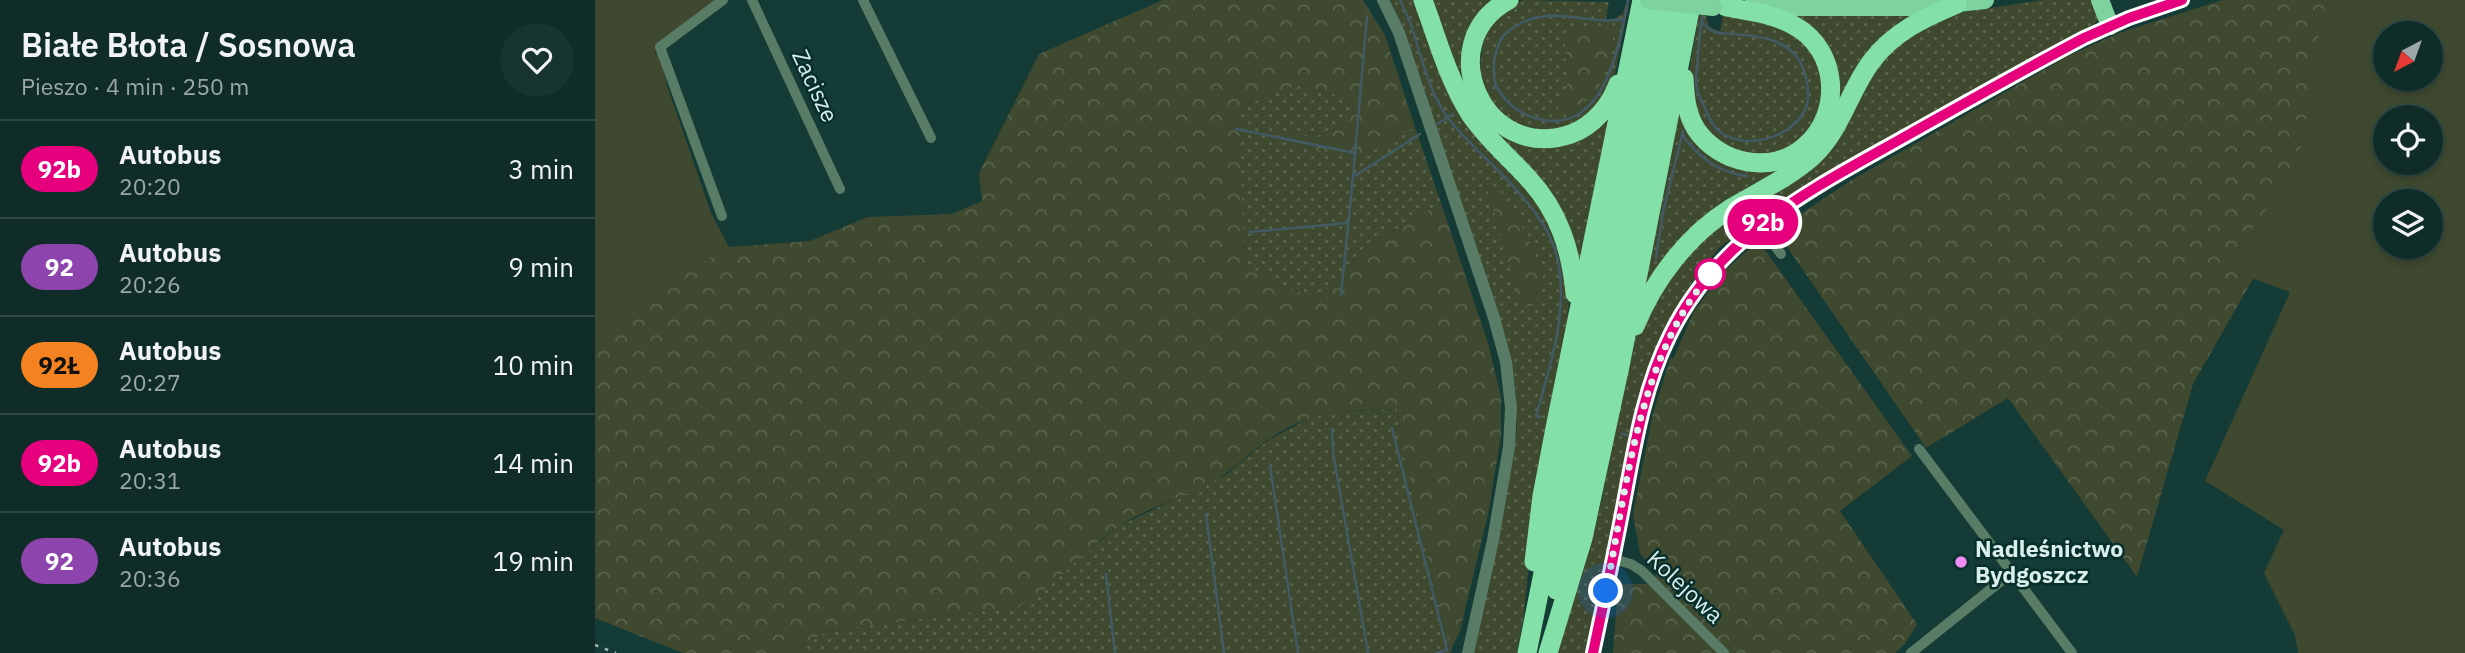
<!DOCTYPE html>
<html lang="pl">
<head>
<meta charset="utf-8">
<style>
	body { margin:0; font-family:"IBM Plex Sans",sans-serif; background:#183430; color:#f1f3f6; height:100vh; display:flex; flex-direction:column; font-size:26px; white-space:nowrap }
	* { box-sizing:border-box; margin:0 }
	p { font-size:23px; color:#9ba7a8 }
	.icon { flex:none; width:38px; height:38px; fill:none; stroke:currentColor; stroke-width:2; stroke-linecap:round; stroke-linejoin:round }
	.map { position:relative; flex:1; overflow:hidden }
	.side { display:flex; flex-direction:column; background:#0f2c28; width:595px }
	.side>* { flex:none }
	.badge { padding:0 14px; border-radius:23px; font-size:24px; line-height:46px }
	.needle { width:46px; rotate:221deg }
	.buttons { position:absolute; left:1778px; top:21px; display:grid; gap:14px }
	.buttons a { display:grid; place-items:center; width:70px; height:70px; border-radius:50%; background:#0f2c28; box-shadow:0 4px 10px #0003,0 0 0 2px #2f4845; font-size:35px }
	.you { position:absolute; width:35px; height:35px; margin:-18px; border:5px solid #fff; border-radius:50%; background:#1a73e8; box-shadow:0 0 0 10px #1a73e833 }
	.map>.badge { position:absolute; translate:-50% -50%; box-shadow:0 0 0 4px #fff }
	.round { display:grid; place-items:center; flex:none; width:74px; height:74px; border-radius:37px; background:#183430 }
	.summary { display:flex; align-items:center; justify-content:space-between; height:119px; padding:0 21px }
	h1 { font-size:33px; font-weight:600; line-height:52px }
	ul { padding:0; list-style:none }
	li { display:flex; align-items:center; gap:21px; height:98px; padding:0 21px; border-top:2px solid #2f4845 }
	li div { flex:1 }
	li b { display:block; font-size:26px }
	li em { font-style:normal }
	li .badge { min-width:77px; font-weight:700; text-align:center }
	main { display:flex; flex:1; min-height:0 }
	.map>svg:first-child { display:block }
</style>
</head>
<body>
<main>
<section class="side">
<div class="summary"><div><h1>Białe Błota / Sosnowa</h1><p>Pieszo · 4 min · 250 m</p></div><a class="round"><svg class="icon" aria-label="heart" viewBox="0 0 24 24"><path d="M12 20l-8-8c-3-5 5-10 8-4 3-6 11-1 8 4z"/></svg></a></div>
<ul>
<li><span class="badge" style="background:#e6007e;color:#fff">92b</span><div><b>Autobus</b><p>20:20</p></div><em>3 min</em></li>
<li><span class="badge" style="background:#8e44ad;color:#fff">92</span><div><b>Autobus</b><p>20:26</p></div><em>9 min</em></li>
<li><span class="badge" style="background:#f58220;color:#111">92Ł</span><div><b>Autobus</b><p>20:27</p></div><em>10 min</em></li>
<li><span class="badge" style="background:#e6007e;color:#fff">92b</span><div><b>Autobus</b><p>20:31</p></div><em>14 min</em></li>
<li><span class="badge" style="background:#8e44ad;color:#fff">92</span><div><b>Autobus</b><p>20:36</p></div><em>19 min</em></li>
</ul>
</section>
<div class="map">
<svg width="1870" height="653" viewBox="0 0 1870 653">
	<defs>
		<pattern id="grass-dots" width="8" height="8" patternUnits="userSpaceOnUse" patternTransform="scale(1.75)"><rect width="8" height="8" fill="#3e4930"/><path d="M2 2h.1M6 6h.1" fill="none" stroke="#59644e" stroke-width="1.8" stroke-linecap="round"/></pattern>
		<pattern id="forest-crowns" width="20" height="18" patternUnits="userSpaceOnUse" patternTransform="scale(1.75)"><rect width="20" height="18" fill="#3e4930"/><path d="M2 6a3 3 0 1 1 6 0M12 15a3 3 0 1 1 6 0" fill="none" stroke="#59644e"/></pattern>
	</defs>
	<rect width="100%" height="100%" fill="#143b36"/>
	<g fill="url(#grass-dots)">
		<polygon points="795,0 822,0 859,96 929,183 959,230 974,299 973,323 935,553 929,615 922,653 878,653 922,430 921,392 915,356 802,15"/>
		<polygon points="834,0 903,0 870,73 937,145 1020,101 984,277 979,252 881,115"/>
		<polygon points="928,0 1014,2 1011,19 1017,20 1028,13 1030,5 1034,5 1018,84 994,117 960,133 911,122 883,82 889,32 915,6"/>
		<polygon points="1447,0 1496,0 1500,3 1504,18 1493,32 1157,224 1124,248 1097,282 1050,382 993,653 962,653 1005,507 1034,357 1045,324 1061,293 1111,234 1175,193 1290,51 1351,15"/>
		<polygon points="1328,11 1240,123 1160,189 1042,307 1084,94 1102,139 1190,163 1242,89 1190,14"/>
		<polygon points="1104,13 1110,14 1114,26 1125,32 1128,15 1177,21 1212,40 1232,89 1211,138 1175,156 1135,151 1104,125 1094,71"/>
		<polygon points="703,85 757,99 754,121 722,138 693,134 763,158 820,127 846,203 767,250 733,297 695,290 649,265 643,107"/>
		<polygon points="802,409 810,461 850,631 857,648 855,653 196,653 201,648 233,631 423,606 524,526 632,474 672,441 716,417 742,412"/>
	</g>
	<g fill="url(#forest-crowns)">
		<path d="M568,0H768L790,35L820,127L763,158L691,145L693,134L722,138L754,121L756,99L703,85L644,107L649,264L695,290L733,297L767,250L846,203L893,343L906,396V436L893,514L865,631L857,648L850,631L810,461L802,409C749,411 715,409 670,442C651,456 635,473 614,483C585,499 551,508 523,527C487,551 462,587 423,606L233,631L201,648L196,653H88L0,618V342L54,298L107,262L134,247L215,241L273,217L357,214L387,201L384,173L444,54Z"/>
		<polygon points="1627,0 1752,0 1704,176 1659,277 1598,384 1542,577 1413,398 1331,448 1188,241 1192,223 1255,181 1473,56 1524,33"/>
		<path d="M1021,25C1011,70 1011,99 964,117L961,112L972,88L970,43L977,30Z"/>
		<polygon points="888,178 905,191 920,212 938,248 948,276 942,303 932,307 921,295 908,240"/>
		<polygon points="1159,245 1170,250 1317,456 1245,511 1322,624 1310,644 1300,653 1018,653 1023,584 1051,584 1063,572 1045,554 1038,514 1058,413 1076,357 1078,359 1099,311 1129,271"/>
	</g>
	<g fill="#3e4930" fill-rule="evenodd">
		<path d="M0,0H126L64,45L60,53L64,54L72,85L116,213L134,247C85,273 43,308 0,342Z"/>
		<path d="M1730,0H1870V653H1703L1700,635L1669,573L1689,530L1610,481L1695,292L1628,268L1703,167ZM1836,33V79H1790V33ZM1836,117V163H1790V117ZM1836,201V247H1790V201Z"/>
	</g>
	<g fill="none" stroke-linecap="round" stroke-linejoin="round">
		<g stroke="#415a65" stroke-width="2.5">
			<path d="M805,0C810,11 816,23 819,34C828,63 835,94 853,118C872,143 898,164 919,187C934,204 950,223 958,244C978,298 956,364 941,416L945,417"/>
			<path d="M1106,22L1117,31L1123,33C1155,35 1198,35 1209,71C1213,84 1216,100 1209,112C1193,139 1149,151 1124,131C1117,126 1113,116 1110,108C1106,101 1102,92 1101,83C1100,78 1102,72 1102,67C1104,49 1104,32 1108,14"/>
			<path d="M901,86C912,105 926,116 948,120C1011,131 1024,44 1033,0"/>
			<path d="M898,88L901,86C897,71 898,59 904,44C907,35 914,30 923,25C958,4 992,26 1029,19"/>
			<polyline points="842,124 858,114"/>
			<polyline points="641,129 760,153"/>
			<path d="M1087,135C1104,158 1124,173 1152,176"/>
			<polyline points="758,177 772,16"/>
			<polyline points="655,232 753,223"/>
			<polyline points="1061,258 1068,212 1088,131"/>
			<polyline points="746,295 758,177 825,134"/>
			<polyline points="797,428 852,650 841,653"/>
			<polyline points="737,429 738,452 773,653"/>
			<polyline points="1027,434 1032,435"/>
			<polyline points="675,466 703,653"/>
			<polyline points="611,514 629,653"/>
			<polyline points="511,574 520,653"/>
		</g>
		<g stroke="#587c65" stroke-width="10">
			<polyline points="157,0 245,189"/>
			<polyline points="268,0 336,138"/>
			<polyline points="127,216 65,47 128,0"/>
			<polyline points="1165,225 1186,254"/>
			<polyline points="1324,449 1477,653"/>
			<polyline points="1018,559 1036,564 1047,571 1129,653"/>
			<polyline points="1316,653 1416,573"/>
		</g>
		<g stroke="#587c65" stroke-width="12">
			<polyline points="788,0 804,33 899,318 911,362 916,408 914,447 898,540 873,653"/>
			<path d="M998,653C1008,603 1019,553 1029,503C1040,446 1049,387 1075,335C1091,303 1114,271 1140,246C1190,199 1254,169 1313,135C1402,84 1489,32 1587,0"/>
		</g>
		<g stroke="#7dd29e" stroke-width="18">
			<polyline points="1505,0 1515,26"/>
			<polyline points="1156,7 1327,7 1390,0"/>
		</g>
		<g stroke="#83e1a7" stroke-width="19">
			<path d="M828,0C842,38 853,79 875,114C891,138 913,156 933,178C964,212 976,249 980,294"/>
			<path d="M914,0C834,43 890,164 976,134C998,126 1015,106 1023,84"/>
			<path d="M1089,78C1090,96 1091,113 1101,129C1124,164 1177,175 1209,147C1248,114 1244,49 1198,25C1178,14 1154,11 1131,7"/>
			<path d="M1040,326C1060,278 1093,235 1136,208C1163,192 1193,178 1217,157C1246,131 1253,93 1276,62C1298,32 1329,18 1362,4"/>
			<polyline points="939,562 947,496 961,423 1047,0"/>
			<polyline points="961,590 1081,0"/>
			<polyline points="932,653 1063,0"/>
			<polyline points="953,653 988,538 1025,366 1097,0"/>
		</g>
		<polyline stroke="#99b3af" stroke-width="2.5" stroke-dasharray="3.5 7" stroke-linecap="butt" points="0,645 21,653"/>
		<polyline stroke="#7dd29e" stroke-width="18" points="1054,0 1118,7"/>
	</g>
	<g fill="none" stroke-linecap="round" stroke-linejoin="round">
		<g stroke="#fff" stroke-width="16">
			<path id="line" d="M998,653C1008,605 1019,556 1028,508C1039,450 1048,389 1075,335C1125,233 1219,188 1313,135C1372,102 1430,69 1489,38L1534,18L1587,0"/>
		</g>
		<use href="#line" stroke="#e6007e" stroke-width="10"/>
		<path stroke="#daeeeb" stroke-width="7" stroke-dasharray="0 12.6" d="M1011,591C1033,483 1042,362 1115,274"/>
	</g>
	<circle fill="#fff" stroke="#e6007e" stroke-width="3.5" cx="1115" cy="274" r="14"/>
	<circle fill="#f18bf5" stroke="#07302c" stroke-width="2.5" cx="1366" cy="562" r="7"/>
	<g text-anchor="middle" stroke-width="5" stroke-linejoin="round" paint-order="stroke">
		<g font-size="23" fill="#daeeeb" stroke="#07302c">
			<text transform="translate(220 86) rotate(65)" y="8">Zacisze</text>
			<text transform="translate(1090 587) rotate(43)" y="8">Kolejowa</text>
		</g>
		<g font-size="23" font-weight="bold" fill="#daeeeb" stroke="#07302c" text-anchor="start">
			<text x="1380" y="557">Nadleśnictwo<tspan x="1380" dy="26">Bydgoszcz</tspan></text>
		</g>
	</g>
</svg>
<div class="buttons">
<a><svg class="needle" viewBox="-14 -14 28 28"><path d="M0-13l5 13h-10z" fill="#e53935"/><path d="M0 13l5-13h-10z" fill="#9ba7a8"/></svg></a>
<a><svg class="icon" aria-label="locate" viewBox="0 0 24 24"><circle cx="12" cy="12" r="6"/><path d="M12 2v4M12 18v4M2 12h4M18 12h4"/></svg></a>
<a><svg class="icon" aria-label="layers" viewBox="0 0 24 24"><path d="M12 4l9 5-9 5-9-5zM3 14l9 5 9-5"/></svg></a>
</div>
<div class="you" style="left:1011px;top:591px"></div>
<b class="badge" style="left:1168px;top:222px;background:#e6007e;color:#fff">92b</b>
</div>
</main>
</body>
</html>
